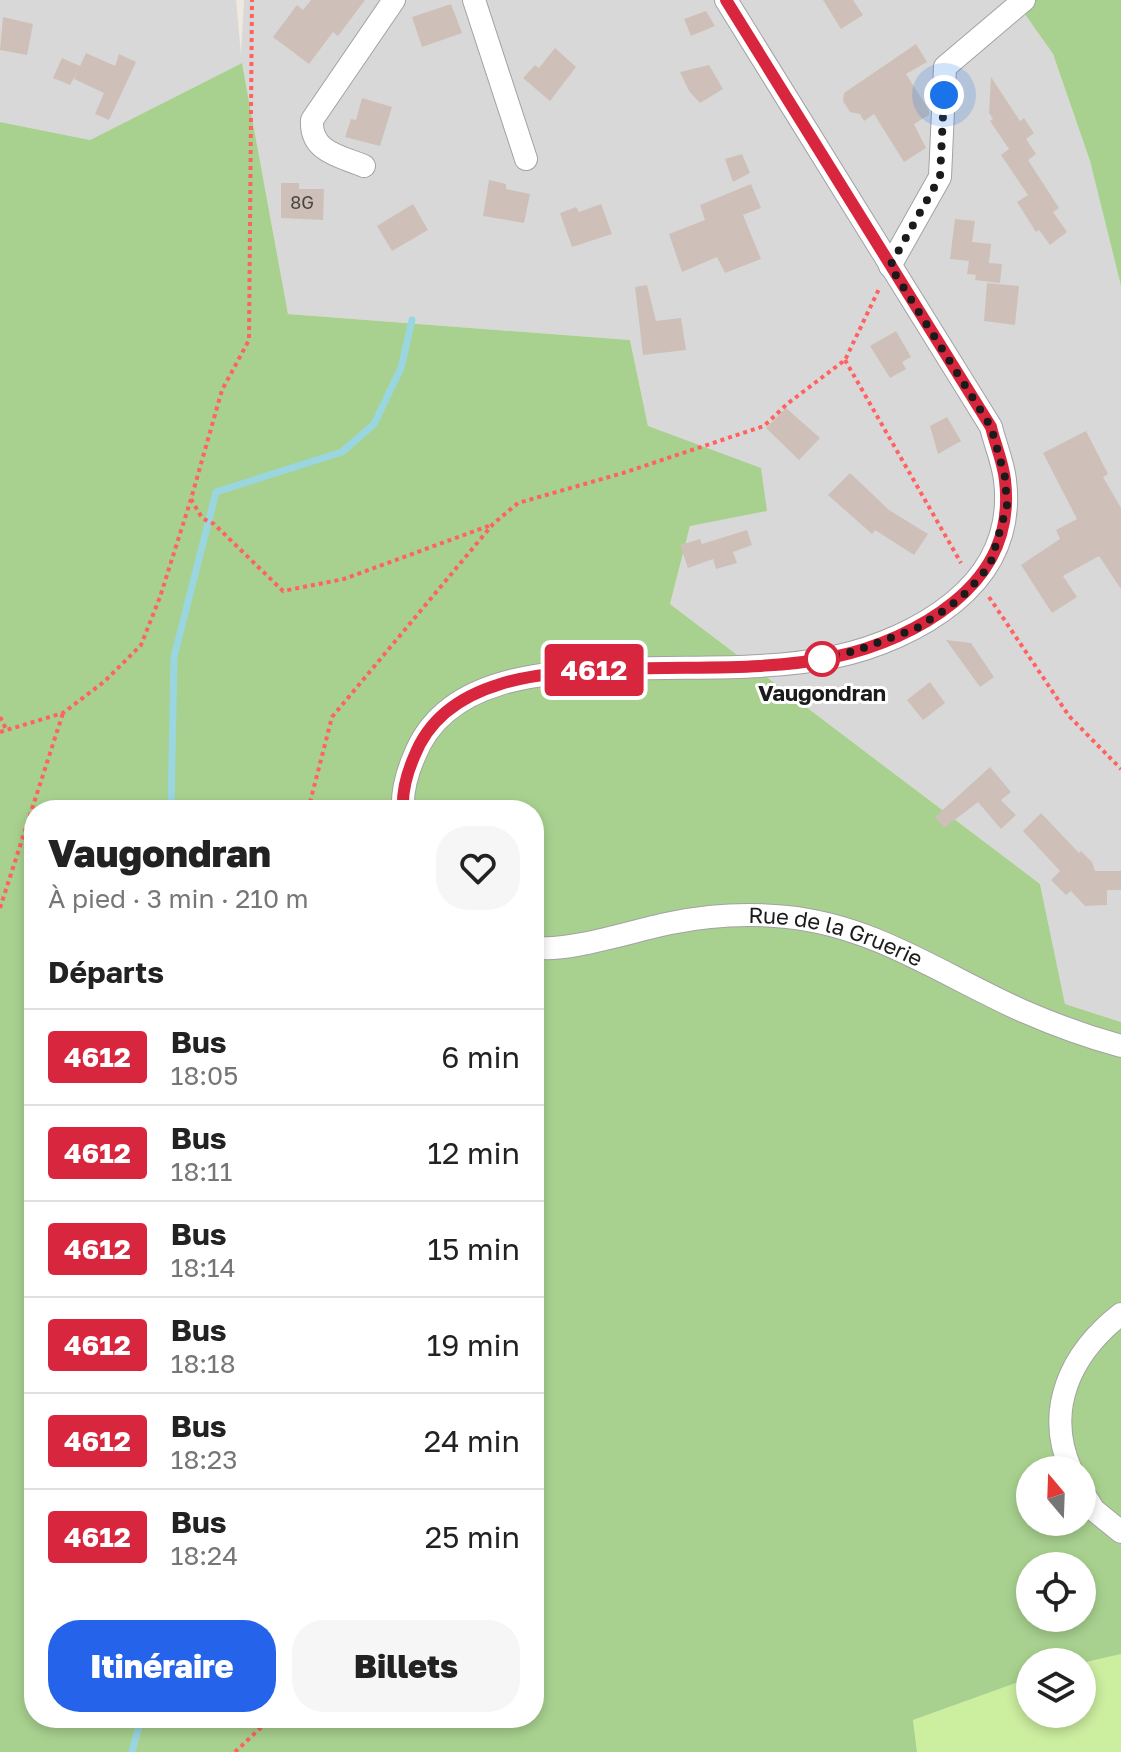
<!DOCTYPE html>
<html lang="fr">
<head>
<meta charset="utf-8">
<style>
	body { margin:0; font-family:"Golos Text",sans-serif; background:#f6f6f6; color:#222; height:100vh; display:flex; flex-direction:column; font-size:30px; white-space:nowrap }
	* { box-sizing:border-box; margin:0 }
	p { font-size:26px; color:#767676 }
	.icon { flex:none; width:44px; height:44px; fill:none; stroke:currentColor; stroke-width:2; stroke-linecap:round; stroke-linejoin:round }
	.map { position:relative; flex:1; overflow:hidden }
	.drawer { position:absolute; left:24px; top:800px; width:520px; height:928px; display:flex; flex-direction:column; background:#fff; border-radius:32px; box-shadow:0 4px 12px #0003 }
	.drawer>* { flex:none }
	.badge { padding:0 16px; border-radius:6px; font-size:28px; line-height:52px }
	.needle { width:52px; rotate:341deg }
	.tools { position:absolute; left:1016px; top:1456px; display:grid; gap:16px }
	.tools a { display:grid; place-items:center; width:80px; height:80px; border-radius:50%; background:#fff; box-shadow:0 4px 12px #0003; font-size:40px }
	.you { position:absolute; width:40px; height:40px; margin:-20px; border:6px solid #fff; border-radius:50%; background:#1a73e8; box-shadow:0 0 0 12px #1a73e833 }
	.map>.badge { position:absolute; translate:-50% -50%; box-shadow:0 0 0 4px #fff }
	h2 { padding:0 24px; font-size:30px; line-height:72px }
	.round { display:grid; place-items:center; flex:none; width:84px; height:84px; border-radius:32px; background:#f6f6f6 }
	.summary { display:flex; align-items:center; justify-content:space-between; height:136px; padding:0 24px }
	h1 { font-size:38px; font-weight:800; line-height:60px }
	.cta { display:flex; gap:16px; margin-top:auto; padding:16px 24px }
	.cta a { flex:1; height:92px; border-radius:32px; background:#2563eb; color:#fff; font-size:32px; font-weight:800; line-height:92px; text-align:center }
	.cta a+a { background:#f6f6f6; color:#222 }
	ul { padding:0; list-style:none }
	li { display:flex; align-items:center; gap:24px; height:96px; padding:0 24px; border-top:2px solid #e0e0e0 }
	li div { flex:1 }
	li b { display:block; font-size:30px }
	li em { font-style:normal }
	li .badge { min-width:88px; font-weight:700; text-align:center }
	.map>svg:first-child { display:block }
</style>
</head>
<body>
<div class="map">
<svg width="1121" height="1752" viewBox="0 0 1121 1752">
	<rect width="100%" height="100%" fill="#eee8df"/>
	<polygon fill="#d9d8d8" points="0,0 236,0 241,55 244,0 1015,0 1053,54 1090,161 1121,286 1121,1022 1065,1004 1040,884 670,604 690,526 648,426 630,340 288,314 242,63 90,140 0,122"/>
	<polygon fill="#ccee9f" points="1121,1654 1121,1752 917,1752 913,1720 1030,1678 1030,1714 1082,1714 1082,1663"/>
	<g fill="#a8d18f" fill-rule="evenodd">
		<polygon points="1015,0 1121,0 1121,286 1090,161 1053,54"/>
		<path d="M242,63L288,314L630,340L648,426L761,468L767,511L690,526L670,604L1040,884L1065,1004L1121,1022V1654L1082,1663L1030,1662V1678L913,1720L917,1752H0V122L90,140ZM34,810H534V1718H34ZM1030,1470H1082V1522H1030ZM1030,1566H1082V1618H1030Z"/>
	</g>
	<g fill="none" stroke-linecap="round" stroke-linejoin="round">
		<g stroke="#9ad6e0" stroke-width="7">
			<polyline points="171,810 174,657 216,492 342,452 374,424 401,368 412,320"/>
			<polyline points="132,1752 141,1718"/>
		</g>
	</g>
	<g fill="#cec0b8">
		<polygon points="311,0 365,0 338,36 333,32 309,64 273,37 297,5 303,10"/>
		<polygon points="823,0 853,0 863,15 841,29"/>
		<polygon points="451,4 462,33 422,47 412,17"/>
		<polygon points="706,11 715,26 691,36 684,19"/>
		<polygon points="3,17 33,24 27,55 0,50"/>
		<polygon points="916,44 927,62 906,74 929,110 929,115 914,124 926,148 904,162 874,114 864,121 860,114 850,112 843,101 844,93"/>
		<polygon points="555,48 576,67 550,101 523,78 535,65 539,68"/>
		<polygon points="86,53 115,66 119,54 136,62 109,120 95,114 104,93 74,79 79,69 70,85 53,78 62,58 80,66"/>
		<polygon points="709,65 723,89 700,103 689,91 680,72"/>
		<polygon points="991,77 1020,121 1024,118 1034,133 1026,139 1036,154 1028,160 1059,208 1053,212 1067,232 1050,245 1039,230 1036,232 1017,202 1028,195 1001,155 1009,149 990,121 993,119 989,113"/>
		<polygon points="362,98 392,107 380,146 345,137 351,119 356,120"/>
		<polygon points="742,154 750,173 733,182 725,159"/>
		<polygon points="489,180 506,184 506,189 530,194 524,223 483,216"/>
		<polygon points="281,183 299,183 299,189 324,189 323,220 281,218"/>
		<polygon points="751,184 761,208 743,215 761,259 725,273 717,257 682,272 669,234 705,220 700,205"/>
		<polygon points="413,204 428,230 392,251 377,226"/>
		<polygon points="601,204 612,234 572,247 560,213 576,207 579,212"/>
		<polygon points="955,219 975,221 972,242 991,244 989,263 1002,264 1000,283 975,280 976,275 967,274 969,261 950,259"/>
		<polygon points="987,283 1019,286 1015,325 984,321"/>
		<polygon points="647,285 656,321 681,318 686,350 643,355 635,287"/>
		<polygon points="896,331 911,357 902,362 906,369 890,378 870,346"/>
		<polygon points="786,408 820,438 799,460 766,428"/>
		<polygon points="947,417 961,441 938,454 930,426"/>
		<polygon points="1086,431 1108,474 1103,477 1121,508 1121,589 1099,556 1063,576 1077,597 1052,613 1021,565 1060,539 1056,530 1077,519 1043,453"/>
		<polygon points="850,473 889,510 928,534 914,555 875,530 872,534 828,495"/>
		<polygon points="747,530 752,545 733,552 737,563 716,569 713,559 688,568 680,545 700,539 702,544"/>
		<polygon points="946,640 971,643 994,677 980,687"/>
		<polygon points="930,682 945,703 923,720 907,700"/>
		<polygon points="990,767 1011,792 1001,800 1016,815 1001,829 978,802 944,828 935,817"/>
		<polygon points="1041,813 1079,853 1081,851 1092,862 1095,871 1121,871 1121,890 1107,890 1107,905 1085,906 1071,891 1066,895 1051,880 1060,871 1023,831"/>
	</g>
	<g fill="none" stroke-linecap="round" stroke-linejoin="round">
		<g stroke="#a2a2a2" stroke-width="24">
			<g id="minor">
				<polyline points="474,0 526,159"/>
				<path d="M364,166C340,156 310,152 312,120L394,0"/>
				<polyline points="890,266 940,177 945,67 1024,0"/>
				<path d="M403,810C402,793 407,773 414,757C445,675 548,672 623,669C692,666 766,671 834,657C877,648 921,629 954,602C993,570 1011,530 1005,480C1003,462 995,444 991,427L726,0"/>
				<path id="s1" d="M534,947C564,954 638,929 671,923C710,915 748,913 787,917C876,926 944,976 1023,1011C1055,1025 1088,1037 1121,1046"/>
				<path d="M1071,1470C1044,1409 1071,1353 1121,1314"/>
				<polyline points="1082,1491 1094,1510 1121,1532"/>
			</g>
		</g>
		<g stroke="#ff625f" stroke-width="4" stroke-dasharray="4 4" stroke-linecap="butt">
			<polyline points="845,360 961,563"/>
			<polyline points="191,499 202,518 214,524 283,591 344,579 491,525"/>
			<polyline points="989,597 1069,716 1121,769"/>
			<polyline points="0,717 7,731"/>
			<polyline points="0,732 63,713 105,681 141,645 160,597 191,499 222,390 249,340 252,0"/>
			<polyline points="308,810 332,717 493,524 518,503 623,473 764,426 787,404 845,360 879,289"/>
			<polyline points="0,908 63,713"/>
			<polyline points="235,1752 271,1718"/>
		</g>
		<use href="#minor" stroke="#fff" stroke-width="22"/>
	</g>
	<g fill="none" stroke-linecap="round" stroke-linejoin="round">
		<g stroke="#fff" stroke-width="18">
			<path id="line" d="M403,810C402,793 407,773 414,757C445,675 549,672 623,669C692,666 766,671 834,657C877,648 921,629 954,602C993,570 1011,531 1005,480C1003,462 995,444 991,427L726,0"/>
		</g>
		<use href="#line" stroke="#d7263d" stroke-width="12"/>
		<polyline stroke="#1b1b1b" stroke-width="8" stroke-dasharray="0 14.4" points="822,659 815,660 855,651 917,628 949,607 968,591 990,565 1007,506 1005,477 991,427 890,266 940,177 944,95"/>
	</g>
	<circle fill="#fff" stroke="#d7263d" stroke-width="4" cx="822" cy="659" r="16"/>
	<g text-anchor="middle" stroke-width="6" stroke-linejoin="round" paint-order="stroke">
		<g font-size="18" fill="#484442">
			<text x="302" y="209">8G</text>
		</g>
		<g font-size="22" font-weight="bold" fill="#1b1b1b" stroke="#fff">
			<text x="822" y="701">Vaugondran</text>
		</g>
		<g font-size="22" fill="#1b1b1b" stroke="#fff">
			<text dy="8" stroke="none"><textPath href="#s1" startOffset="308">Rue de la Gruerie</textPath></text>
		</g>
	</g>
</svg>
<div class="tools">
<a><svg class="needle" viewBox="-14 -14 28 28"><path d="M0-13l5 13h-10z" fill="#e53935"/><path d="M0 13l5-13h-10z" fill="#767676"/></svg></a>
<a><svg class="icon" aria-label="locate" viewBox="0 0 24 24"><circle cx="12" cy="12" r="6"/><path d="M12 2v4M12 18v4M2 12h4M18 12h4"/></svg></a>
<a><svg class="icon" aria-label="layers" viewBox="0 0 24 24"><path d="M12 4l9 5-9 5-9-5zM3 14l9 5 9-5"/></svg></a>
</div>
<div class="you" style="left:944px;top:95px"></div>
<b class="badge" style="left:594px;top:670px;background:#d7263d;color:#fff">4612</b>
<section class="drawer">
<div class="summary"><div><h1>Vaugondran</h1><p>À pied · 3 min · 210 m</p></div><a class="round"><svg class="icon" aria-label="heart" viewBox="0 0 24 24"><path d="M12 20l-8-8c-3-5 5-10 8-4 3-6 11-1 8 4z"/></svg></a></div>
<h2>Départs</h2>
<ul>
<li><span class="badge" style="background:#d7263d;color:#fff">4612</span><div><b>Bus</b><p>18:05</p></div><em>6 min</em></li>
<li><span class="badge" style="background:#d7263d;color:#fff">4612</span><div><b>Bus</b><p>18:11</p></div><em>12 min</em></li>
<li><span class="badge" style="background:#d7263d;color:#fff">4612</span><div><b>Bus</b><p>18:14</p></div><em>15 min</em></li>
<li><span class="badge" style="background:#d7263d;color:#fff">4612</span><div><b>Bus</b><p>18:18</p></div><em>19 min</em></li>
<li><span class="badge" style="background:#d7263d;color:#fff">4612</span><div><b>Bus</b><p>18:23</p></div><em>24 min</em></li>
<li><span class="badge" style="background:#d7263d;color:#fff">4612</span><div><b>Bus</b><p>18:24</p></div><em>25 min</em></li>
</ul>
<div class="cta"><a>Itinéraire</a><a>Billets</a></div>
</section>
</div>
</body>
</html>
